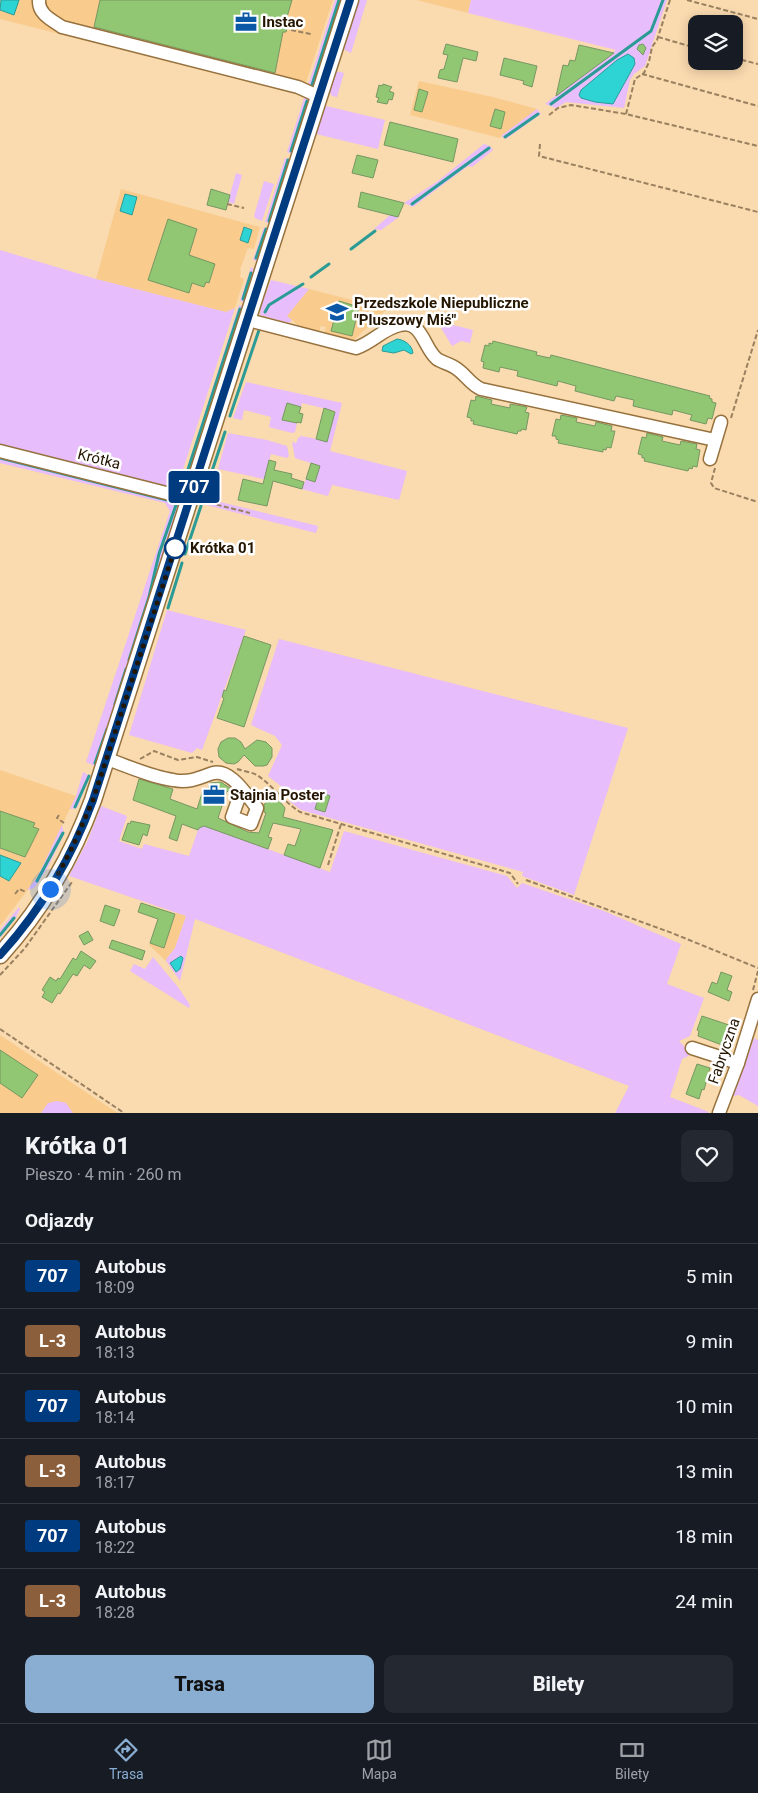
<!DOCTYPE html>
<html lang="pl">
<head>
<meta charset="utf-8">
<style>
	body { margin:0; font-family:Roboto,sans-serif; background:#242831; color:#f1f3f6; height:100vh; display:flex; flex-direction:column; font-size:19px; white-space:nowrap }
	* { box-sizing:border-box; margin:0 }
	p { font-size:16px; color:#9ea1a6 }
	.icon { flex:none; width:28px; height:28px; fill:none; stroke:currentColor; stroke-width:2; stroke-linecap:round; stroke-linejoin:round }
	.map { position:relative; height:1113px; overflow:hidden }
	.sheet { display:flex; flex-direction:column; background:#171b24; flex:1 }
	.sheet>* { flex:none }
	.badge { padding:0 10px; border-radius:4px; font-size:18px; line-height:32px }
	.controls { position:absolute; left:688px; top:15px; display:grid; gap:10px }
	.controls a { display:grid; place-items:center; width:55px; height:55px; border-radius:10px; background:#171b24; box-shadow:0 2px 12px #0003; font-size:25px }
	.you { position:absolute; width:25px; height:25px; margin:-12px; border:4px solid #fff; border-radius:50%; background:#1a73e8; box-shadow:0 0 0 8px #1a73e833 }
	.map>.badge { position:absolute; translate:-50% -50%; box-shadow:0 0 0 2px #fff }
	h2 { padding:0 25px; font-size:19px; line-height:45px }
	.round { display:grid; place-items:center; flex:none; width:52px; height:52px; border-radius:10px; background:#242831 }
	.overview { display:flex; align-items:center; justify-content:space-between; height:85px; padding:0 25px }
	h1 { font-size:24px; font-weight:800; line-height:38px }
	.cta { display:flex; gap:10px; margin-top:auto; padding:10px 25px }
	.cta a { flex:1; height:58px; border-radius:10px; background:#8aadd2; color:#111; font-size:20px; font-weight:800; line-height:58px; text-align:center }
	.cta a+a { background:#242831; color:#f1f3f6 }
	ul { padding:0; list-style:none }
	li { display:flex; align-items:center; gap:15px; height:65px; padding:0 25px; border-top:1px solid #363941 }
	li div { flex:1 }
	li b { display:block; font-size:19px }
	li em { font-style:normal }
	li .badge { min-width:55px; font-weight:700; text-align:center }
	.menu { display:flex; justify-content:space-around; align-items:center; height:70px; border-top:1px solid #363941; background:#171b24; font-size:14px; color:#9ea1a6 }
	.menu a { display:grid; justify-items:center; gap:2px }
	.menu .selected { color:#8aadd2 }
	.map>svg:first-child { display:block }
</style>
</head>
<body>
<div class="map">
<svg width="758" height="1113" viewBox="0 0 758 1113">
	<rect width="100%" height="100%" fill="#fadaaf"/>
	<g fill="#f9cc8e">
		<polygon points="0,0 333,0 302,95 0,19"/>
		<polygon points="416,0 471,0 468,13"/>
		<polygon points="419,81 493,97 537,109 500,138 410,115"/>
		<polygon points="121,189 260,227 254,249 248,248 240,270 241,271 240,277 244,279 235,308 226,312 96,279"/>
		<polygon points="309,289 387,309 354,340 324,333 326,327 321,326 319,332 300,327 287,316"/>
		<polygon points="0,770 76,796 37,878 0,926"/>
		<polygon points="176,912 186,916 175,948 167,958 166,961 149,945 150,943 164,948"/>
		<polygon points="0,1035 116,1112 118,1113 0,1113"/>
	</g>
	<g fill="#e7bdfb">
		<polygon points="335,0 342,1 314,86 308,86"/>
		<polygon points="358,0 367,0 351,53 343,49"/>
		<polygon points="471,0 667,0 645,66 634,74 630,80 624,108 566,102 556,108 545,104 616,50 468,13"/>
		<polygon points="336,71 344,73 337,97 332,96 329,91"/>
		<path d="M305,95C314,107 297,140 292,154L287,152Z"/>
		<polygon points="326,106 385,120 378,149 316,134 324,109"/>
		<polygon points="537,109 541,114 506,139 501,136"/>
		<polygon points="484,144 490,146 493,150 472,167 468,166 413,207 404,203 438,181"/>
		<polygon points="285,158 291,160 272,220 268,223 265,222"/>
		<polygon points="236,173 242,175 234,204 228,202"/>
		<polygon points="264,181 274,184 262,221 255,218 254,216"/>
		<polygon points="390,215 399,217 381,230 374,229"/>
		<polygon points="264,227 268,230 257,261 253,260"/>
		<polygon points="0,250 96,279 226,312 235,308 179,482 174,490 0,447"/>
		<polygon points="251,267 255,270 246,303 240,301"/>
		<polygon points="271,280 309,289 287,316 292,320 289,323 260,315 261,306"/>
		<polygon points="239,305 245,307 184,492 178,492 182,484"/>
		<polygon points="441,322 473,330 470,343 461,341 452,346 440,326"/>
		<polygon points="246,382 342,403 330,451 407,471 399,500 332,485 328,496 302,489 306,479 315,482 320,466 295,458 292,442 296,443 298,438 301,436 327,441 335,411 302,403 301,407 287,403 282,420 297,423 295,432 292,433 269,427 271,417 244,410 242,420 233,418"/>
		<polygon points="228,433 267,440 287,446 289,456 287,458 271,454 266,472 279,476 277,482 218,469"/>
		<polygon points="0,454 181,502 169,541 163,539 160,548 166,550 104,745 95,766 86,762 170,511 165,503 0,463"/>
		<polygon points="208,499 318,526 316,533 206,505"/>
		<polygon points="167,610 246,630 202,750 197,748 192,753 129,735"/>
		<polygon points="279,639 628,728 574,895 522,876 523,872 301,810 289,801 292,795 268,776 282,745 275,736 251,725"/>
		<polygon points="83,772 90,776 77,808 70,809 76,796"/>
		<polygon points="101,806 127,816 119,841 142,849 144,844 189,856 200,824 330,872 344,831 507,876 517,888 522,883 604,911 681,944 667,984 704,998 690,1036 679,1041 692,1054 682,1059 670,1097 709,1112 708,1113 615,1113 629,1086 195,919 180,981 166,961 167,958 175,948 186,916 69,876 88,840"/>
		<polygon points="62,825 64,834 48,867 34,888 27,890 37,878"/>
		<polygon points="19,907 20,909 15,919 0,938 0,930"/>
		<polygon points="153,957 178,987 190,1005 189,1008 130,971 134,964 145,969"/>
		<polygon points="754,1038 758,1040 758,1106 739,1095 733,1096"/>
		<polygon points="57,1101 66,1103 73,1113 41,1113 48,1103"/>
	</g>
	<g fill="#2ed4d4" stroke="#2b9b95">
		<polygon points="1,0 19,0 14,15 0,10"/>
		<polygon points="628,54 634,58 635,64 613,104 595,102 581,98 579,95 581,90 617,60"/>
		<polygon points="125,194 137,197 132,215 120,211"/>
		<polygon points="244,227 252,230 248,243 240,240"/>
		<path d="M397,339C405,340 412,345 413,353L411,354L404,350L394,353L382,351L383,346Z"/>
		<polygon points="0,855 21,863 9,881 0,876"/>
		<polygon points="181,956 183,958 180,969 176,972 170,963"/>
	</g>
	<g fill="none" stroke-linecap="round" stroke-linejoin="round">
		<g stroke="#2b9b95" stroke-width="3">
			<polyline points="312,85 339,0"/>
			<polyline points="551,104 651,31 663,0"/>
			<polyline points="505,137 538,114"/>
			<polyline points="291,151 307,101"/>
			<polyline points="412,204 489,148"/>
			<polyline points="269,221 288,160"/>
			<polyline points="351,249 375,231"/>
			<polyline points="256,258 266,229"/>
			<polyline points="311,277 329,264"/>
			<polyline points="243,299 251,273"/>
			<polyline points="265,312 269,305 303,284"/>
			<polyline points="230,416 259,330"/>
			<polyline points="0,458 179,503 176,505 159,554 149,597 129,660"/>
			<polyline points="211,474 225,432"/>
			<polyline points="182,488 240,309"/>
			<polyline points="204,497 208,485"/>
			<polyline points="185,554 201,506"/>
			<polyline points="168,608 182,563"/>
			<polyline points="115,704 126,669"/>
			<polyline points="95,763 107,729"/>
			<polyline points="75,807 89,776"/>
			<polyline points="37,881 63,833"/>
			<polyline points="0,935 14,918"/>
		</g>
	</g>
	<g fill="#91c772" stroke="#769763">
		<polygon points="100,0 292,0 285,24 288,25 286,32 283,32 275,73 94,27"/>
		<polygon points="446,44 478,52 476,61 463,58 457,82 438,78 440,70 444,69 448,55 443,54"/>
		<polygon points="643,44 646,48 643,55 637,49 639,45"/>
		<polygon points="579,45 614,53 556,96 563,65 568,66 570,60 575,61"/>
		<polygon points="504,58 537,66 532,87 523,84 524,81 500,75"/>
		<polygon points="383,84 392,87 389,91 394,93 392,100 389,99 387,104 377,102 379,98 376,97 379,85 382,86"/>
		<polygon points="419,89 428,92 422,112 414,110"/>
		<polygon points="495,109 505,112 501,129 490,126"/>
		<polygon points="390,122 458,139 453,162 384,145"/>
		<polygon points="357,155 378,160 373,178 352,173"/>
		<polygon points="211,189 230,195 226,210 207,205"/>
		<polygon points="361,192 404,203 398,217 358,207"/>
		<polygon points="168,219 197,229 189,255 215,264 209,283 206,282 204,287 192,283 189,293 148,280"/>
		<polygon points="339,301 359,307 352,336 331,331"/>
		<polygon points="493,341 537,352 536,355 550,358 551,355 710,396 709,398 712,399 712,402 716,403 712,419 708,418 706,424 690,420 692,415 673,410 672,415 633,406 634,400 616,396 614,401 575,391 576,386 558,381 557,386 517,376 518,371 500,367 499,372 483,368 484,362 481,361 485,345 489,346 489,343 492,344"/>
		<polygon points="476,396 492,400 491,404 510,408 510,404 527,407 525,412 529,413 526,430 522,429 521,431 518,431 517,434 473,424 474,421 471,421 471,418 467,417 471,400 475,401"/>
		<polygon points="287,403 301,407 299,413 303,414 301,423 297,422 297,423 282,420"/>
		<polygon points="324,408 335,412 327,442 316,439"/>
		<polygon points="561,415 577,418 576,422 595,426 596,422 612,426 611,431 615,431 611,448 607,447 606,450 603,449 603,452 558,443 559,440 556,439 556,436 552,436 556,419 560,420"/>
		<polygon points="647,433 663,437 662,441 680,445 681,441 697,444 696,449 700,450 697,467 693,466 692,469 689,468 688,471 644,461 645,458 642,458 642,455 638,454 642,437 646,438"/>
		<polygon points="269,460 276,462 274,470 292,474 291,478 304,482 302,489 273,481 267,506 238,500 243,479 263,484"/>
		<polygon points="311,463 320,466 315,482 306,479"/>
		<polygon points="244,636 271,645 244,727 217,718 224,698 222,697 224,690 226,691"/>
		<polygon points="228,738 235,738 241,742 245,749 257,740 266,742 272,748 272,757 267,765 263,766 255,766 244,755 238,762 234,764 226,763 219,757 218,749 221,742"/>
		<polygon points="139,779 173,789 170,799 197,809 203,790 207,792 210,783 221,782 230,788 229,792 227,791 218,818 248,832 259,833 266,813 264,812 264,804 265,804 271,795 281,803 285,808 283,817 333,830 320,868 284,855 288,844 295,846 301,829 273,823 268,837 272,838 268,849 204,826 199,828 198,830 182,824 177,841 169,838 176,816 133,800"/>
		<polygon points="320,792 330,796 325,812 315,809"/>
		<polygon points="0,811 35,823 33,827 39,829 25,857 0,848"/>
		<polygon points="131,821 150,825 147,836 143,834 139,845 122,840 128,823 130,824"/>
		<polygon points="141,903 175,914 164,948 150,943 158,919 138,912"/>
		<polygon points="105,905 120,910 114,926 100,921"/>
		<polygon points="88,931 93,940 84,945 79,936"/>
		<polygon points="112,940 145,951 142,960 109,948"/>
		<polygon points="81,951 96,961 90,969 84,965 77,976 73,974 60,994 58,993 52,1003 42,997 45,992 42,990 50,977 56,981 58,978 60,979 73,958 76,960"/>
		<polygon points="721,972 732,976 727,990 732,992 729,1001 708,992 712,982 717,984"/>
		<polygon points="702,1016 732,1026 726,1040 724,1039 722,1045 698,1036 699,1031 697,1030"/>
		<polygon points="0,1050 38,1075 22,1098 0,1083"/>
		<polygon points="697,1064 710,1068 704,1090 702,1089 699,1099 686,1094"/>
	</g>
	<g fill="none" stroke-linecap="round" stroke-linejoin="round">
		<g stroke="#96723e" stroke-width="15">
			<g id="minor">
				<path d="M39,0C38,14 52,20 62,27L298,87L320,97"/>
				<path d="M248,320L356,348C372,343 384,328 400,325C422,319 424,349 437,359C443,363 451,364 457,369C466,375 470,384 481,389L715,440"/>
				<polyline points="0,451 190,499"/>
				<polyline points="710,459 721,422"/>
				<path d="M107,759C128,766 151,777 173,780C187,783 197,779 210,774C230,766 247,796 257,808L251,824L232,817L242,789"/>
				<polyline points="692,1048 738,1063"/>
				<polyline points="719,1113 738,1063 758,999"/>
			</g>
		</g>
		<g stroke="#96723e" stroke-width="19">
			<path id="major" d="M0,955C41,910 72,857 93,800L350,0"/>
		</g>
		<g stroke="#998160" stroke-width="2" stroke-dasharray="5 2.5" stroke-linecap="butt">
			<polyline points="687,0 758,19"/>
			<polyline points="291,30 311,34"/>
			<polyline points="658,37 696,48"/>
			<polyline points="734,58 758,64"/>
			<polyline points="642,74 758,106"/>
			<polyline points="626,114 635,79 644,73 649,62 652,47 657,40 670,0"/>
			<polyline points="549,115 558,108 571,105 626,114 758,146"/>
			<polyline points="540,144 539,156 758,212"/>
			<polyline points="227,204 244,208"/>
			<polyline points="731,418 758,330"/>
			<polyline points="715,468 711,483 714,488 758,502"/>
			<polyline points="202,501 250,513"/>
			<polyline points="140,759 154,751 178,760 197,757 213,762"/>
			<path d="M237,769C243,771 251,772 257,775C273,786 284,802 300,812L510,873L518,884"/>
			<polyline points="59,815 57,818 64,823"/>
			<polyline points="328,865 341,824"/>
			<polyline points="526,880 672,933 758,968"/>
			<polyline points="15,894 19,889 26,892"/>
			<polyline points="0,975 25,948 72,882"/>
			<polyline points="753,990 758,971"/>
			<polyline points="0,1029 124,1113"/>
		</g>
		<use href="#minor" stroke="#fff" stroke-width="12"/>
		<use href="#major" stroke="#fff" stroke-width="16"/>
	</g>
	<g fill="none" stroke-linecap="round" stroke-linejoin="round">
		<g stroke="#fff" stroke-width="11">
			<path id="line" d="M0,955C41,910 72,857 93,800L350,0"/>
		</g>
		<use href="#line" stroke="#003b80" stroke-width="8"/>
		<polyline stroke="#241501" stroke-width="5" stroke-dasharray="0 9" points="50,889 72,848 93,800 175,548"/>
	</g>
	<defs>
		<g id="office-bare" transform="scale(1.725)"><path d="M-6-3h4V-5.5h4V-3h4V5H-6ZM-1-4.5V-3h2v-1.5ZM-6 0V1H6V0Z" fill="#0b58a6" stroke="#fff" stroke-width="2.5" paint-order="stroke"/></g>
		<g id="school-bare" transform="scale(1.725)"><path d="M0-5L7-2L0 1L-7-2ZM-4 1L0 2.5L4 1V4Q0 6-4 4Z" fill="#0b58a6" stroke="#fff" stroke-width="2.5" paint-order="stroke"/></g>
	</defs>
	<g fill-rule="evenodd">
		<use href="#office-bare" x="246" y="22"/>
		<use href="#school-bare" x="337" y="312"/>
		<use href="#office-bare" x="214" y="795"/>
	</g>
	<circle fill="#fff" stroke="#003b80" stroke-width="2.5" cx="175" cy="548" r="10"/>
	<g text-anchor="middle" stroke-width="5" stroke-linejoin="round" paint-order="stroke">
		<g font-size="15" font-weight="bold" fill="#241501" stroke="#fff" text-anchor="start">
			<text x="262" y="27">Instac</text>
			<text x="354" y="308">Przedszkole Niepubliczne<tspan x="354" dy="17">"Pluszowy Miś"</tspan></text>
			<text x="230" y="800">Stajnia Poster</text>
		</g>
		<g font-size="15" fill="#241501" stroke="#fff">
			<text transform="translate(99 459) rotate(14)" y="5">Krótka</text>
			<text transform="translate(724 1051) rotate(-71)" y="5">Fabryczna</text>
		</g>
		<g font-size="15" font-weight="bold" fill="#241501" stroke="#fff" text-anchor="start">
			<text x="190" y="553">Krótka 01</text>
		</g>
	</g>
</svg>
<div class="controls">
<a><svg class="icon" aria-label="layers" viewBox="0 0 24 24"><path d="M12 4l9 5-9 5-9-5zM3 14l9 5 9-5"/></svg></a>
</div>
<div class="you" style="left:50px;top:889px"></div>
<b class="badge" style="left:194px;top:487px;background:#003b80;color:#fff">707</b>
</div>
<section class="sheet">
<div class="overview"><div><h1>Krótka 01</h1><p>Pieszo · 4 min · 260 m</p></div><a class="round"><svg class="icon" aria-label="heart" viewBox="0 0 24 24"><path d="M12 20l-8-8c-3-5 5-10 8-4 3-6 11-1 8 4z"/></svg></a></div>
<h2>Odjazdy</h2>
<ul>
<li><span class="badge" style="background:#003b80;color:#fff">707</span><div><b>Autobus</b><p>18:09</p></div><em>5 min</em></li>
<li><span class="badge" style="background:#8b5e3c;color:#fff">L-3</span><div><b>Autobus</b><p>18:13</p></div><em>9 min</em></li>
<li><span class="badge" style="background:#003b80;color:#fff">707</span><div><b>Autobus</b><p>18:14</p></div><em>10 min</em></li>
<li><span class="badge" style="background:#8b5e3c;color:#fff">L-3</span><div><b>Autobus</b><p>18:17</p></div><em>13 min</em></li>
<li><span class="badge" style="background:#003b80;color:#fff">707</span><div><b>Autobus</b><p>18:22</p></div><em>18 min</em></li>
<li><span class="badge" style="background:#8b5e3c;color:#fff">L-3</span><div><b>Autobus</b><p>18:28</p></div><em>24 min</em></li>
</ul>
<div class="cta"><a>Trasa</a><a>Bilety</a></div>
</section>
<nav class="menu">
<a class="selected"><svg class="icon" aria-label="directions" viewBox="0 0 24 24"><path d="M12 3l9 9-9 9-9-9zM9 14v-3h6M13 9l2 2-2 2"/></svg>Trasa</a>
<a><svg class="icon" aria-label="map" viewBox="0 0 24 24"><path d="M3 6l6-2 6 2 6-2v14l-6 2-6-2-6 2zM9 4v14M15 6v14"/></svg>Mapa</a>
<a><svg class="icon" aria-label="tickets" viewBox="0 0 24 24"><path d="M3 7h18v10H3zM15 7v10"/></svg>Bilety</a>
</nav>
</body>
</html>
